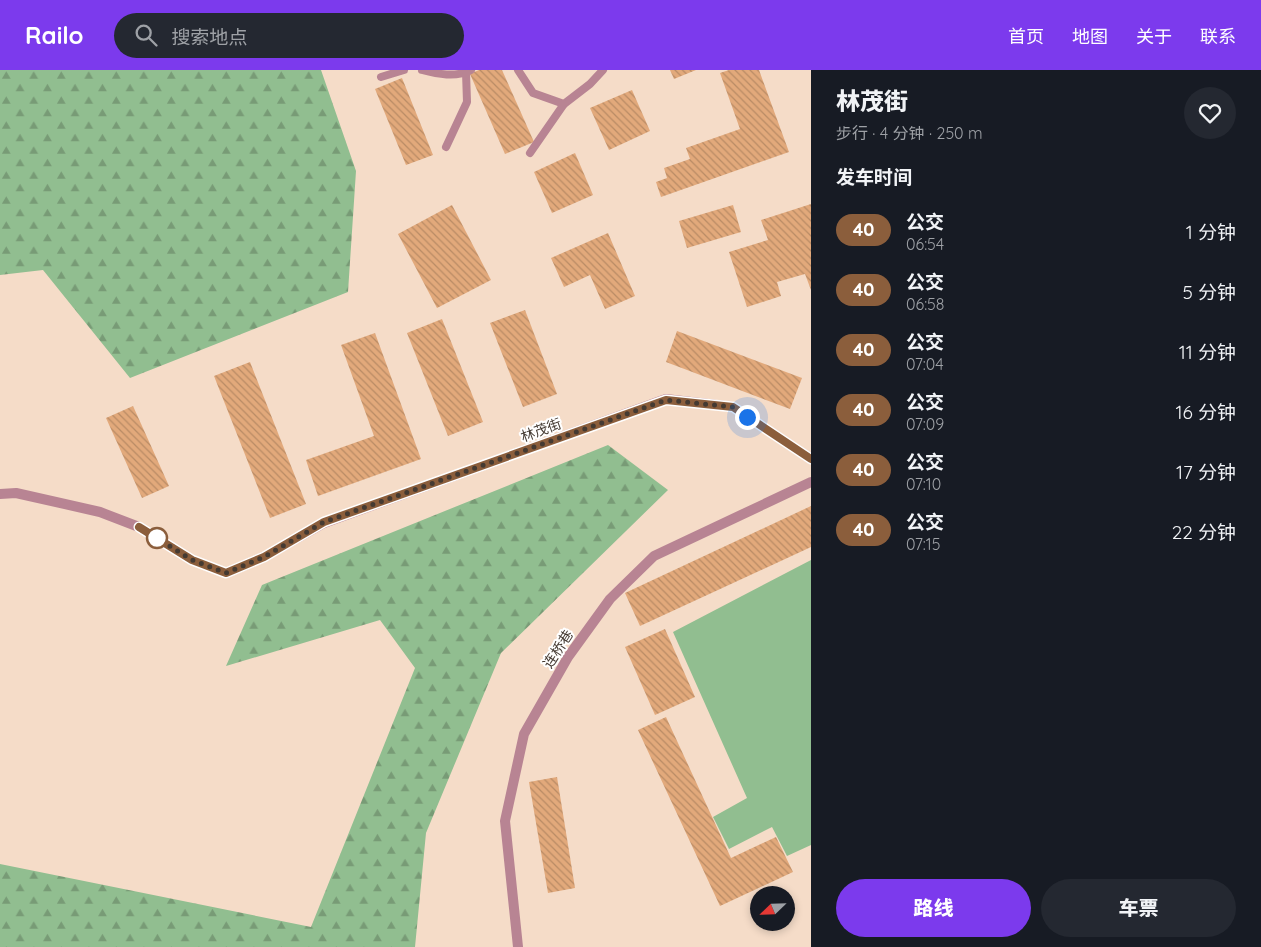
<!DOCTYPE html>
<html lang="zh">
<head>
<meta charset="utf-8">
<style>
	body { margin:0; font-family:Quicksand,"Noto Sans SC",sans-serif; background:#242831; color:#f1f3f6; height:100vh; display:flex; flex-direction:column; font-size:19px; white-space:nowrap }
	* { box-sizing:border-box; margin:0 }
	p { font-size:16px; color:#9ea1a6 }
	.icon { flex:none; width:28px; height:28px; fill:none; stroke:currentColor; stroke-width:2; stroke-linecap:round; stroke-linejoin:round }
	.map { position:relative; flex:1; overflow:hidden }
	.sheet { display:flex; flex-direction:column; background:#171b24; width:450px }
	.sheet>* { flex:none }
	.badge { padding:0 10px; border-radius:16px; font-size:18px; line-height:32px }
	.needle { width:32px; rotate:247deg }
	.buttons { position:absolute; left:750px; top:816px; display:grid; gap:10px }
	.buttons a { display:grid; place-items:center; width:45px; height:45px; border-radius:50%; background:#171b24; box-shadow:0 2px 8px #0003; font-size:25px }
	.you { position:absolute; width:25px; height:25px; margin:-12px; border:4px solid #fff; border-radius:50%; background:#1a73e8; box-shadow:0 0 0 8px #1a73e833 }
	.map>.badge { position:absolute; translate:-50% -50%; box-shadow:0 0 0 2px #fff }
	h2 { padding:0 25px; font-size:19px; line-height:45px }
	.round { display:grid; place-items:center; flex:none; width:52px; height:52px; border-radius:26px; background:#242831 }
	.overview { display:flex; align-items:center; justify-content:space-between; height:85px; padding:0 25px }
	h1 { font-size:24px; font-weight:800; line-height:38px }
	.primary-button { display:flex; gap:10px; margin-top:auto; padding:10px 25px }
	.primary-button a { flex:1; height:58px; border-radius:30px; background:#7c3aed; color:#fff; font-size:20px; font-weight:800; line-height:58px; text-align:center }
	.primary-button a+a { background:#242831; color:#f1f3f6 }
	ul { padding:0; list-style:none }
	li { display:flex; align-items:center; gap:15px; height:60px; padding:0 25px }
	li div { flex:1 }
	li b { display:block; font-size:19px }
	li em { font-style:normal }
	li .badge { min-width:55px; font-weight:700; text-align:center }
	header { display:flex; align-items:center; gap:30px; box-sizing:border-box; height:70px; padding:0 25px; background:#7c3aed; color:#fff }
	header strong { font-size:24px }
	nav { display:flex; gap:28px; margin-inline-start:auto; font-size:18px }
	.search { width:350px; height:45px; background:#242831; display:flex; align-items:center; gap:12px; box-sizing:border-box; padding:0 18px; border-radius:28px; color:#9ea1a6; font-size:19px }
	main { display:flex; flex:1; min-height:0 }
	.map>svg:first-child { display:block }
</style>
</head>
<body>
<header>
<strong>Railo</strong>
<div class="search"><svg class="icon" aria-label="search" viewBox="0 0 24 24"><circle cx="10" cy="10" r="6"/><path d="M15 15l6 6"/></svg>搜索地点</div>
<nav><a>首页</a><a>地图</a><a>关于</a><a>联系</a></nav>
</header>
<main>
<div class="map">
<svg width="811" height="877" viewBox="0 0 811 877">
	<defs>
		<pattern id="forest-firs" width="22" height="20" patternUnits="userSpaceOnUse" patternTransform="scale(1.25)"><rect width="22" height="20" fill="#91be90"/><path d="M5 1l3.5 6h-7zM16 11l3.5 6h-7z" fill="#789b76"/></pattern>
		<pattern id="building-back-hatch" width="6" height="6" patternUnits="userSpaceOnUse" patternTransform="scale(1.25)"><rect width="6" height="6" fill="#e2a97b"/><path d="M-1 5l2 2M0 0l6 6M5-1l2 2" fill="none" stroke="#b98b65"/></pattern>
	</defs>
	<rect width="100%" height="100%" fill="#f5dcc8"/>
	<polygon fill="#91be90" points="811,490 811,775 787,786 772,757 729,779 713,747 747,728 673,562"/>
	<g fill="url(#forest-firs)">
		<polygon points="0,0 321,0 356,101 348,222 130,308 43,200 0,205"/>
		<polygon points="608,375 668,420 501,583 426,763 415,877 0,877 0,794 311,857 415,598 380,550 226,596 262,515"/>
	</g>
	<g fill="url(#building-back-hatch)">
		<polygon points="479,0 502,0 534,72 505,84 470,4"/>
		<polygon points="670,0 696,0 674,9"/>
		<polygon points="729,0 759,0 789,82 661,127 656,112 667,108 664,98 690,89 686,78 740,59 720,3"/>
		<polygon points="402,8 433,85 406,95 375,19"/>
		<polygon points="632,20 650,61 609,80 590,38"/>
		<polygon points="575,83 593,125 552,143 534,102"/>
		<polygon points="811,134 811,220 805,204 777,212 781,226 747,237 729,182 768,170 761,150"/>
		<polygon points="452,135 491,210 437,238 398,164"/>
		<polygon points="733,135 741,162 687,178 679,151"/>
		<polygon points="608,163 635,226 605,239 590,205 564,217 551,188"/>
		<polygon points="525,240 557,324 523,337 490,253"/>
		<polygon points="442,249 483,352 448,366 407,263"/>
		<polygon points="677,261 802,308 790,339 666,292"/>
		<polygon points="375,263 421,389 318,426 306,390 374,366 341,275"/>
		<polygon points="250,292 306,434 270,448 214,306"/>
		<polygon points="133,336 169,416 142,428 106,348"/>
		<polygon points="811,436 811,477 640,556 625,523"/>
		<polygon points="665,559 695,627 655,645 625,577"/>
		<polygon points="666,647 731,788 776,767 793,802 720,836 638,660"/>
		<polygon points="557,707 575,818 548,823 529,712"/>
	</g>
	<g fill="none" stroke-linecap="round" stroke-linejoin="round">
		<g stroke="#b88493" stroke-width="8">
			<path d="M422,0C437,4 456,8 471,0"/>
			<polyline points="518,0 533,23 564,34 590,14 603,0"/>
			<polyline points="381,7 404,0"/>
			<polyline points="446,77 467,32 466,2"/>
			<polyline points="530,83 564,34"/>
		</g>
		<g stroke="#b88493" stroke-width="10">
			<polyline points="0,424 16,423 100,442 139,457 192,490 226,503 264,487 324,453 666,329 733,337 811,389"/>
			<polyline points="518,877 505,751 524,664 568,587 610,529 654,486 811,412"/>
		</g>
	</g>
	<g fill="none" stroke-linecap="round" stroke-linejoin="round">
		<g stroke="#fff" stroke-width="11">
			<polyline id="line" points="139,457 192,490 226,503 264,487 324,452 666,330 733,337 811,389"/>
		</g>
		<use href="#line" stroke="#8b5e3c" stroke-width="8"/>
		<polyline stroke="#443a32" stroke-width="5" stroke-dasharray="0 9" points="157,468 152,465 192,490 226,503 264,487 324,452 666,330 733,337 747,347"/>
	</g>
	<circle fill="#fff" stroke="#8b5e3c" stroke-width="2.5" cx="157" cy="468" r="10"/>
	<g text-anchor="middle" stroke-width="4" stroke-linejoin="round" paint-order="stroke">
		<g font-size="14" fill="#443a32" stroke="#fff">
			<text transform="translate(541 360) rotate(-20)" y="5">林茂街</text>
			<text transform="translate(558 579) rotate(-57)" y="5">连桥巷</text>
		</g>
	</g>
</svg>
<div class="buttons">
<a><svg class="needle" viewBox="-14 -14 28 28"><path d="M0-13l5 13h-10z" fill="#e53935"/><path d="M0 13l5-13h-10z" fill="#9ea1a6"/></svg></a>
</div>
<div class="you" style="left:747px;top:347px"></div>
</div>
<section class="sheet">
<div class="overview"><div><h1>林茂街</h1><p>步行 · 4 分钟 · 250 m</p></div><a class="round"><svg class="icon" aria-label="heart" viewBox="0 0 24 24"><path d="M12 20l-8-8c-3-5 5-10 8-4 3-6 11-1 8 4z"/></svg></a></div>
<h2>发车时间</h2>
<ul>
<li><span class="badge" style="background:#8b5e3c;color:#fff">40</span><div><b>公交</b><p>06:54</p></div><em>1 分钟</em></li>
<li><span class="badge" style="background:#8b5e3c;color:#fff">40</span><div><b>公交</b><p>06:58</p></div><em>5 分钟</em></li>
<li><span class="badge" style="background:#8b5e3c;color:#fff">40</span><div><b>公交</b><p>07:04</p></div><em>11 分钟</em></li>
<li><span class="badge" style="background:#8b5e3c;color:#fff">40</span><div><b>公交</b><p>07:09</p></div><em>16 分钟</em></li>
<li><span class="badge" style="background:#8b5e3c;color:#fff">40</span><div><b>公交</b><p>07:10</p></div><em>17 分钟</em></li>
<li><span class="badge" style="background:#8b5e3c;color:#fff">40</span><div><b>公交</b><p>07:15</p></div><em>22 分钟</em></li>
</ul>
<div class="primary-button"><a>路线</a><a>车票</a></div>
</section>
</main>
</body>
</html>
